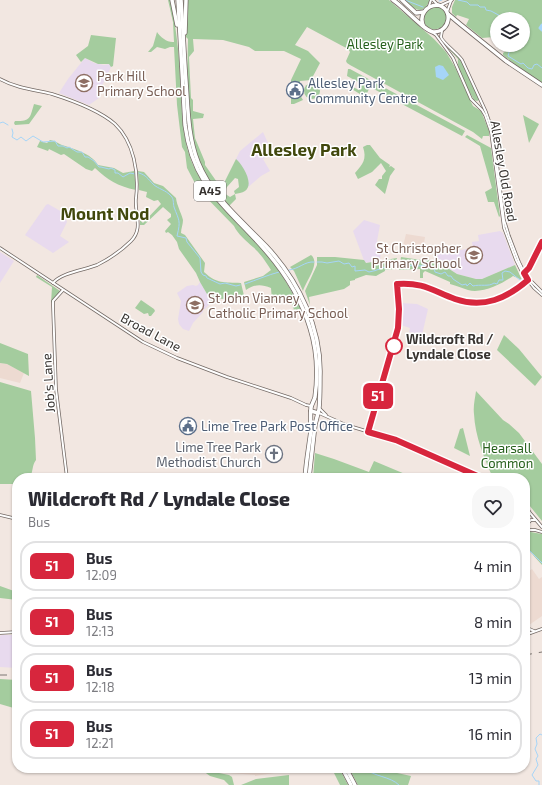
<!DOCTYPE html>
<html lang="en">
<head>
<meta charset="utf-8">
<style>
	body { margin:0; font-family:"Exo 2",sans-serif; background:#f7f7f7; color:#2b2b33; height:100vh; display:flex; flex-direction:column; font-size:15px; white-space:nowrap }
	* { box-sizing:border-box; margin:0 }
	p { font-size:13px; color:#7c7c81 }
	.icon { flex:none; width:22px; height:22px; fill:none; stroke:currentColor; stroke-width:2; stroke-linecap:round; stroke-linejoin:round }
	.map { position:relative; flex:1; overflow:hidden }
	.panel { position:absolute; left:12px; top:473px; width:518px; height:300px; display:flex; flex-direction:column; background:#fff; border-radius:16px; box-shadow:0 1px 3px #0004 }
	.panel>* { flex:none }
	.badge { padding:0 8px; border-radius:6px; font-size:14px; line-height:26px }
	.fabs { position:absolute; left:490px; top:12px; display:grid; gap:8px }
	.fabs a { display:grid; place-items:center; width:40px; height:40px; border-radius:50%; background:#fff; box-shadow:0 1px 3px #0004; font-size:20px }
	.map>.badge { position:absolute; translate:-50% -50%; box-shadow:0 0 0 2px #fff }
	.round { display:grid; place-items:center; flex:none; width:42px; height:42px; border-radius:16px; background:#f7f7f7 }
	.head { display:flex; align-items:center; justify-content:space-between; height:68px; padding:0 16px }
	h1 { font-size:19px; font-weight:800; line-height:30px }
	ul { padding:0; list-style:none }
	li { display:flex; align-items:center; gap:12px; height:50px; margin:0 8px 6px; padding:0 8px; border:2px solid #e1e1e2; border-radius:16px }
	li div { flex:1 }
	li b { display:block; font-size:15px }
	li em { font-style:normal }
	li .badge { min-width:44px; font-weight:700; text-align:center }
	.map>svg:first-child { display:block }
</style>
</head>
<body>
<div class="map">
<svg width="542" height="785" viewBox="0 0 542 785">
	<rect width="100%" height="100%" fill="#f2e7e1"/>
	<g fill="#eddad1">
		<polygon points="406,234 425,237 423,250 403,246"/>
		<polygon points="0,363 7,364 24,373 20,383 0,378"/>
		<polygon points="532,569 539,579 542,577 542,616 529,625 525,623 525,574"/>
		<polygon points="231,768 276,768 277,771 274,772 274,773 255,776 255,775 230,773"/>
	</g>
	<g fill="#e8daee">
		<polygon points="85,58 94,63 104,65 110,64 111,67 101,88 99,98 89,105 59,93 68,79"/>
		<polygon points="263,132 273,154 263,159 270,171 261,176 246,189 236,159 240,151"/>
		<polygon points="48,204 64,213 67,222 60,236 69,242 53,253 25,235 46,205"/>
		<polygon points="364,220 380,225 377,241 381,251 380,260 365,263 353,231"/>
		<polygon points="500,231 503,233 515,265 482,279 476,279 457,274 443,265 438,259 436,254 473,248 472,242 479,241 478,235"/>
		<polygon points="0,252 14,261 0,283"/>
		<polygon points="200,282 207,294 210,295 211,302 205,309 203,309 203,312 193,323 189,331 183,329 179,324 178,319 181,301 177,293 187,286 193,285 196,286 198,285"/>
		<polygon points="401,303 417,304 428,309 422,335 409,332 410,328 401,325"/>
		<polygon points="2,635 17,635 17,668 0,667 0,636"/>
	</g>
	<g fill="#a4cc9e">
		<path d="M168,0H170C176,26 179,51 180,78C182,108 181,139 194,167C210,200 237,222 261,248C277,266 290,287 301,309L294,310L291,300H285L283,297L280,301H272L271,288C261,284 255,284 246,290L244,282L263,276L271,270C266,262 260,253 253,247C247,242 237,233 234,226L198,189L187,168L185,152L182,147L177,105L174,47H170L165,49L157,47L151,52H148L153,46L157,32C160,37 168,43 174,42L173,22Z"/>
		<path d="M188,0H389L434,39L446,52L455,67L470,100L473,106L481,111L489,131V136H483L482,139L473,132L350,65L347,63L346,61L350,52L348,49L307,27L295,45L308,51L320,63L311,80L300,81V95L303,100L294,104H291V80L301,59L284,51H255L249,47L223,40L193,39L194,51L189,57L191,98L193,100V111L204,114L203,118L193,119L195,138L205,162V165L219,185L224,183L236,159C242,164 255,184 245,191C242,193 238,193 235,194L234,191L239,187L238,179L235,178L227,187L224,193L230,197L235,194L236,199L229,206L213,186L199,164L192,140L187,84L188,39L186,37V3Z"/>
		<path d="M404,0H430C422,18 414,8 404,0Z"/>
		<path d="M455,0H542V83L525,73L503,55V53C508,49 517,45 523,45V19H497V29L494,30V37L482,38L466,25L469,19L457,15L456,17L452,13V7Z"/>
		<path d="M440,6L448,14L445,26C429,35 418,24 428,8Z"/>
		<polygon points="91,35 116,38 113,66 111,67 109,64 98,64 85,58 81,62 76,55 88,46"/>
		<path d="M448,46L460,59L479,100L477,101L474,100C469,90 456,70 458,59L448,48Z"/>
		<polygon points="348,69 350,69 465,131 462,136 370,87 365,97 350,88 351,86 359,90 362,84 347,76"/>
		<circle cx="312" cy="91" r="8"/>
		<path d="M34,104L42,106L29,124L15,125L14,123L15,121C31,122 30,117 34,104Z"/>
		<polygon points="523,115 539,124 529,143"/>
		<polygon points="467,135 491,148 500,216 499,217 494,202 488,202 485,192 492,188 480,146 465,137"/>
		<path d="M50,140C56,141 57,143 62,145C74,149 91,153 98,165L114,168L123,173L134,171L136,190C117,186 108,180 95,168L92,171L86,169L64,154L61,155L49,149L48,151L37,147L40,141L47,143Z"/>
		<path d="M367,145H370L380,158L390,165L389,167L391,166L395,169L390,176L385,194L375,185L379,179H382V176L386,171L381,163L372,172L358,179L355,173C363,164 367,159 363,147Z"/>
		<path d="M138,171L144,172L154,183L163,186L176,198C177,206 181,212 183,220C183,224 181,229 181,233L185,235L205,263L204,272C217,284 224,282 241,283L245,300L230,298L227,295L224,299L214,298L211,302L210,295L207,294L200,282L196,273L179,249L177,242L172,235L168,232L166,233L165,231L171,224L167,220L171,217V214L163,207L144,225H140V220L143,223L161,204L158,200L154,201L146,197L147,192L139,190Z"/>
		<path d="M311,255C321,263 306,281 303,291L294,271L290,267Z"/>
		<polygon points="317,257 335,257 364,260 366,263 397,258 395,269 385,270 385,271 376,276 366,275 355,279 355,280 350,281 350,285 344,289 309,297 310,305 305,291 317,265"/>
		<path d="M401,257L421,260L422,259L439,261L443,265L457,274L476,279H482L515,265L522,280L513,276C502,284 482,294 468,290C462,288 457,286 450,284V282L425,271L423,273V278H420V269L399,270Z"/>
		<polygon points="37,275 60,291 59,293 51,303 52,287 36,277"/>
		<polygon points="141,300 154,309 155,311 151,316 149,316 148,313 144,314 135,308"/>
		<polygon points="504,335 519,349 542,377 535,386 497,350"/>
		<polygon points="0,343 28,354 29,376 7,364 0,363"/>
		<path d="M0,382L31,391L35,438L36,460C32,465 33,472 30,478H17V484H0Z"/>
		<path d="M476,391L503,420L509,424L519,433L542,464V521L525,500V478H493C484,458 475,436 474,414C473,406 475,399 476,391Z"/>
		<polygon points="463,428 470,456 454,448 460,429"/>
		<polygon points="315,453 334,459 369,472 374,461 405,474 404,478 313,478"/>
		<polygon points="525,531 542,534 542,565 525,546"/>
		<polygon points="16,584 17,600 0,598 0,586 14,591"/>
		<polygon points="0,679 17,680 17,709 0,704"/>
		<polygon points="199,768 206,768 214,772 229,775 232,777 234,785 229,785 224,780 210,776"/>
		<polygon points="326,768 339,768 348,785 340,785 332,769 325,771"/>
		<polygon points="349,768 373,768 380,769 380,768 388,770 388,771 411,776 408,785 358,785"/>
		<polygon points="289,775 289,785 241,785 256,779"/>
	</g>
	<polygon fill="#a6d5f8" points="439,65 443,66 449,75 443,80 436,77 435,67"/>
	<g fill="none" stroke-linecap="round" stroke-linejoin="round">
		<g stroke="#a6d5f8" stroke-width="1">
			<polyline points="405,0 423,7"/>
			<polyline points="458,0 467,2 470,5 478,5 480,7 485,7 486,10 491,11 506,19"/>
			<polyline points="439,1 442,0"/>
			<polyline points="511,45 508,56 521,64 523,63 528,68 532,69 534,65 537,64 542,68"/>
			<polyline points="0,123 3,122 8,125"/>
			<polyline points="12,129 13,133 12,137 17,140 21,137 26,141 33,136 43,142 55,141 58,146 63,146 67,148 69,147 77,152 82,152 85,157 88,157 94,161 99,167 101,167 109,169 111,168 115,170 115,173 118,173 123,177 130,173 135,174"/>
			<path d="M139,173C146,175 148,179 153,184C158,189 166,190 171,196C174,199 173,203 174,207C179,221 181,220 177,236L186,238L187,242L200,258L201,272L203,275L206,276L207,278L220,284L225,283L236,286L240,285"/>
			<path d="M317,262H322L327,263L339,261L344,264L349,263L352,267L355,266V271L365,270L369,272C377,271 385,266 393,265L394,263"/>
			<path d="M401,264L404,267H409L411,265L414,267C420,265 427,265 434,268L435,272L441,274L445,272L448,276H451L453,279L462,285L466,284L467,286L470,283L473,286C480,284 489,287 494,283L497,284L499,280H503L502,273L505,271L510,272L520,280H523"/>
			<path d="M289,270C299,269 305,261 314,262"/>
			<path d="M245,284C256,280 268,275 279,272"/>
			<polyline points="530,551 542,563"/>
			<path d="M364,768C374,777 390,776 399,785"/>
			<polyline points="539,785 539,781 536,781 532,775 538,765 536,759 538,756 535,749 537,744 536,738 540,734 542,735"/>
		</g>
		<polyline stroke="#a6d5f8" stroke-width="3" points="542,25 540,28 542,30"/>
		<g stroke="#736964" stroke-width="3.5">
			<g id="secondary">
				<polyline points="433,0 438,5"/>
				<polyline points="441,5 452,0"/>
				<polyline points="429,6 431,0"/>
				<polyline points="447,12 451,1"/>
				<path d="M442,30C442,33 441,35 441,37C442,42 458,54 462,60L486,112L493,132L504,220L509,236L519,262L526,276L542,292"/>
				<polyline points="432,32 436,35 453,58 471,99 482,110 485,115 491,132 504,228 516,260 523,274 534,288 542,295"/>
				<path d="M0,79C16,88 35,90 52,94C71,100 100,111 115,124C134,142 139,173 136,198C134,213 144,228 131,241C121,251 109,259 97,265C84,270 61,273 53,283"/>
				<polyline points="0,248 143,342 177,358 227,377 291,398 306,405 311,406"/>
				<polyline points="63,290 53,301 53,306 56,389 67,478"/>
				<polyline points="320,409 326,415"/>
				<polyline points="319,413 346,425 396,440 482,478"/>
				<polyline points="525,504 530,513 542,527"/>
				<polyline points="0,515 17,519"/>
				<polyline points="525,526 531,520 535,520"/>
				<polyline points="525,530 535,530 542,532"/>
				<polyline points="525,627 534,631"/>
				<polyline points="0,633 17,632"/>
				<polyline points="525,635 542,629"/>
			</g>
		</g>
		<g stroke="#736964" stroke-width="5">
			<g id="highway">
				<polyline points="172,0 177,25"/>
				<path d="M178,0L185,125C193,188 227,206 265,250C285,273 301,298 310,328C317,350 318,375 315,397C314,401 311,405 311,408C310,415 311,423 311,430C309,446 306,462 305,478"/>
				<path d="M181,0C183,27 184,54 186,82C188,109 188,137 198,162C212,197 241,220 266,246C299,281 322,329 320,377C320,383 320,410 318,413L311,411"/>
				<path d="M393,0C403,6 425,32 434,32C450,32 454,9 438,5C426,5 418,16 424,27"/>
				<polyline points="402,0 416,13 424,12"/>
				<polyline points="448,14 460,24 506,61 542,85"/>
				<polyline points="185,33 186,0"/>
				<polyline points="309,478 315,425 318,413"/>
				<polyline points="342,768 351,785"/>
				<polyline points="346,768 355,785"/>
			</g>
		</g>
		<use href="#secondary" stroke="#fff" stroke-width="2"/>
		<use href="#highway" stroke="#fff" stroke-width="3.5"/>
		<g stroke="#7d7672" stroke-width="1" stroke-dasharray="7 7" stroke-linecap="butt">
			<polyline points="525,655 542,652"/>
			<polyline points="0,675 17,675"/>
		</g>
	</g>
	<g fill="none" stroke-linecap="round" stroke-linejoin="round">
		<g stroke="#fff" stroke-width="9">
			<path id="line" d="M482,478L396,440L368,432L398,328L399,309L397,284C423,282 433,291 455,299C484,309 507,298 528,280L524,273L529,268L542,242"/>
		</g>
		<use href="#line" stroke="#d7263d" stroke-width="6"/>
	</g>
	<defs>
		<g id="school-ring" transform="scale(0.9)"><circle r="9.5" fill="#fff" stroke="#8d6e63" stroke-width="1.5"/><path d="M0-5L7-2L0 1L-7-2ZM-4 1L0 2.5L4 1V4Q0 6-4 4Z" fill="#8d6e63"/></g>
		<g id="civic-ring" transform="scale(0.9)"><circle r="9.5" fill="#fff" stroke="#5c6f8a" stroke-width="1.5"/><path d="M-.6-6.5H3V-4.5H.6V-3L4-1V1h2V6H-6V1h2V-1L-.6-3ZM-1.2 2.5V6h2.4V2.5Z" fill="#5c6f8a"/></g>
		<g id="church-ring" transform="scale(0.9)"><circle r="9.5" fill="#fff" stroke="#6b7280" stroke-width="1.5"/><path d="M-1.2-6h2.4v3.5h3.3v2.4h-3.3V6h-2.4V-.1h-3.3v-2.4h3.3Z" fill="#6b7280"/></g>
	</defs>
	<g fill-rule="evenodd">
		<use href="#school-ring" x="84" y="83"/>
		<use href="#civic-ring" x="295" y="90"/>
		<use href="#school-ring" x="474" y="255"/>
		<use href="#school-ring" x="195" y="305"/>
		<use href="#civic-ring" x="188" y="426"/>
		<use href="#church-ring" x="274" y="454"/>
	</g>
	<circle fill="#fff" stroke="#d7263d" stroke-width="2" cx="394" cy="346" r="8"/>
	<g text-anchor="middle" stroke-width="3" stroke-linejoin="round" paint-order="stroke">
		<rect fill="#fff" stroke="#74716f" stroke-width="1" x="194" y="181" width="32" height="20" rx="3"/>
		<g font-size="12" font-weight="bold" fill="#383431">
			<text x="210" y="195">A45</text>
		</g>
		<g font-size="13" fill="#26601c" stroke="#fff">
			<text x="385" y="49">Allesley Park</text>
			<text x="507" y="453">Hearsall<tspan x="507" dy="15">Common</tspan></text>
		</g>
		<g font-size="13" fill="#785e54" stroke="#fff" text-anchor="start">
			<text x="97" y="81">Park Hill<tspan x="97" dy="15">Primary School</tspan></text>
			<text x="461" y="253" text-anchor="end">St Christopher<tspan x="461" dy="15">Primary School</tspan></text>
			<text x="208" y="303">St John Vianney<tspan x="208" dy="15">Catholic Primary School</tspan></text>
		</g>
		<g font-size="13" fill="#4e5e75" stroke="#fff" text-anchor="start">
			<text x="308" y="88">Allesley Park<tspan x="308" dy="15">Community Centre</tspan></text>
			<text x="201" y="431">Lime Tree Park Post Office</text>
		</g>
		<g font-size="13" fill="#383431" stroke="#fff">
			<text transform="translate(504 171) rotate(80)" y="5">Allesley Old Road</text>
			<text transform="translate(151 332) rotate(28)" y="5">Broad Lane</text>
			<text transform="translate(48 383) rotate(-94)" y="5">Job's Lane</text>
		</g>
		<g font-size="13" font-weight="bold" fill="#383431" stroke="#fff" text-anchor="start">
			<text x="406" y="344">Wildcroft Rd /<tspan x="406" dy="15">Lyndale Close</tspan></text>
		</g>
		<g font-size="13" fill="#5b616d" stroke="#fff" text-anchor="end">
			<text x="261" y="452">Lime Tree Park<tspan x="261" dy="15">Methodist Church</tspan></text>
		</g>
		<g font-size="17" font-weight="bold" fill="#41480d" stroke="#fff">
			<text x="304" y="156">Allesley Park</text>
			<text x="105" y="220">Mount Nod</text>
		</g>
	</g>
</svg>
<div class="fabs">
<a><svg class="icon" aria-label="layers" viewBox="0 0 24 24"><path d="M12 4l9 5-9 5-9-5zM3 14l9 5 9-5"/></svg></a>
</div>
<b class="badge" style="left:378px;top:396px;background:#d7263d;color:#fff">51</b>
<section class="panel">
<div class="head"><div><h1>Wildcroft Rd / Lyndale Close</h1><p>Bus</p></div><a class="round"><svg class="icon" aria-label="heart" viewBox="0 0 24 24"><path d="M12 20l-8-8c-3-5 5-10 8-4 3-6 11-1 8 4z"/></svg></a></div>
<ul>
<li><span class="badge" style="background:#d7263d;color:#fff">51</span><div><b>Bus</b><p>12:09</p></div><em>4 min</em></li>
<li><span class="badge" style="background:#d7263d;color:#fff">51</span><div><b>Bus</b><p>12:13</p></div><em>8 min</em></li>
<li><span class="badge" style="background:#d7263d;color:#fff">51</span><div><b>Bus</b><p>12:18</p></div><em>13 min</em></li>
<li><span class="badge" style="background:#d7263d;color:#fff">51</span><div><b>Bus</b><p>12:21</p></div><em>16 min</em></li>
</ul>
</section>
</div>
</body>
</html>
